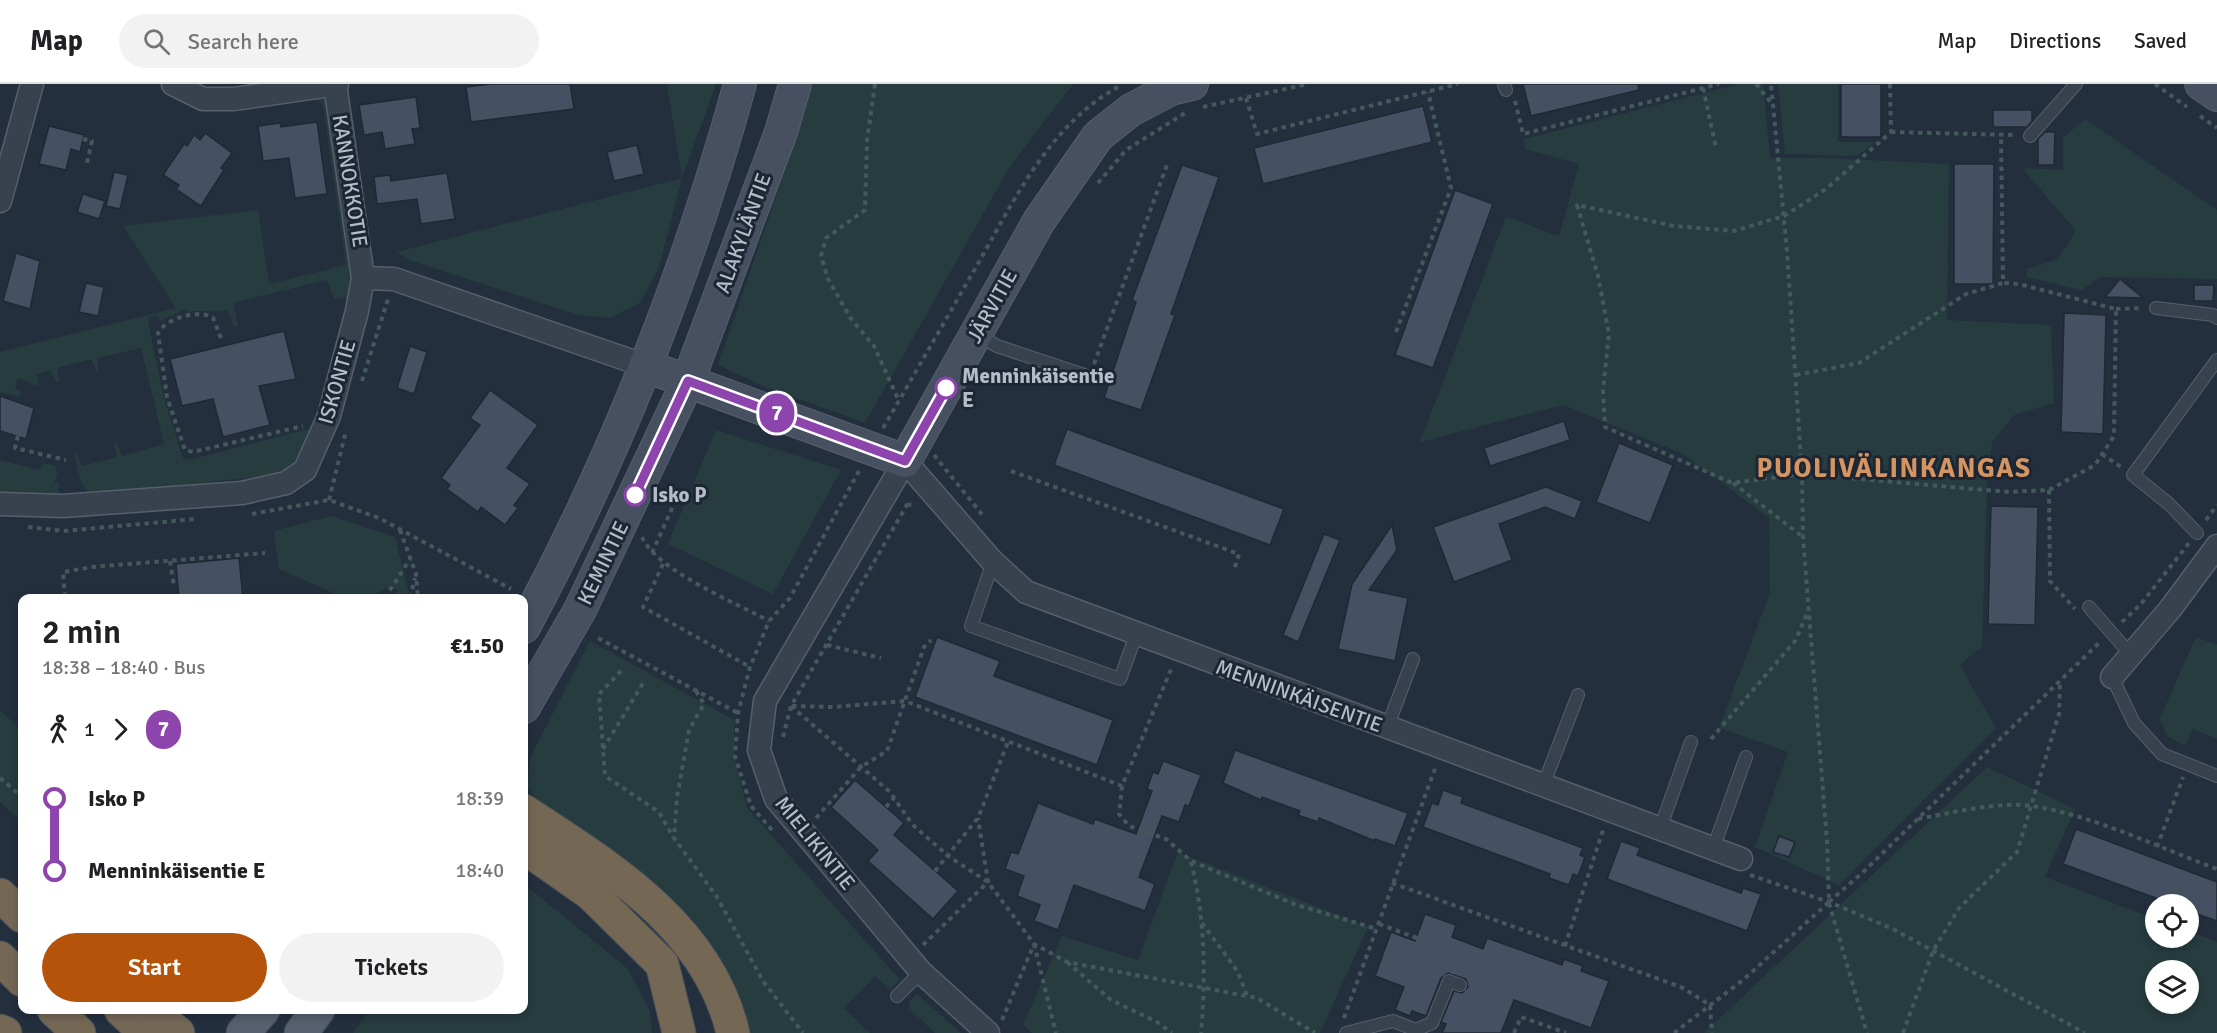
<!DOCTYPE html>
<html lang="en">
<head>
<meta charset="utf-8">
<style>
	body { margin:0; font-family:Signika,sans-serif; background:#f2f2f2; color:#202124; height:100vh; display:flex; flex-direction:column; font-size:22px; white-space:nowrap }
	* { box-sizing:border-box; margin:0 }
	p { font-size:20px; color:#757577 }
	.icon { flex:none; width:33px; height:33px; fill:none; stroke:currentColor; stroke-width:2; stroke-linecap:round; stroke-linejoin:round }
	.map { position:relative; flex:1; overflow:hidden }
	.side { position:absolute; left:18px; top:510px; width:510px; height:420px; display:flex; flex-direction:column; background:#fff; border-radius:12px; box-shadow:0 3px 9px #0003 }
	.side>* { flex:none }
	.badge { padding:0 12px; border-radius:20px; font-size:21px; line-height:39px }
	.controls { position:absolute; left:2145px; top:810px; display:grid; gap:12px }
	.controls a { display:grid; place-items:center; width:54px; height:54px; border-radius:50%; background:#fff; box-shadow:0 3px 9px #0003; font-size:30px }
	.map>.badge { position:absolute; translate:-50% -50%; box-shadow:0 0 0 3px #fff }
	.legs { display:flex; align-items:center; gap:9px; height:66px; padding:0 24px; font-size:20px }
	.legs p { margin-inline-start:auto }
	.overview { display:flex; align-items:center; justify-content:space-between; height:102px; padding:0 24px }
	h1 { font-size:33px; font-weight:600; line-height:45px }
	.action { display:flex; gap:12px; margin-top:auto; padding:12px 24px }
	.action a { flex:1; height:69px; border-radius:36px; background:#b45309; color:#fff; font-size:24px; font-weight:600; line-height:69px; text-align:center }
	.action a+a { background:#f2f2f2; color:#202124 }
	ul { padding:0 24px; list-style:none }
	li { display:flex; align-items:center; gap:21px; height:72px; font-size:22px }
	li i { display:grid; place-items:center; width:9px; height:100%; margin:0 8px; background:currentColor }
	li i::after { content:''; width:15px; height:15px; margin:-8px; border:4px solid; border-radius:50%; background:#fff }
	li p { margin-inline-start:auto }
	li:first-child i { background:linear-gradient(#0000 50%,currentColor 0) }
	li:last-child i { background:linear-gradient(currentColor 50%,#0000 0) }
	header { display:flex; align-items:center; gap:36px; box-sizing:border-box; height:84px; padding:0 30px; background:#fff; border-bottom:2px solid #e0e0e0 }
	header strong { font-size:28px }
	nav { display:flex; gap:33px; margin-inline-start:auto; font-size:21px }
	.search { width:420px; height:54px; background:#f2f2f2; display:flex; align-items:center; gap:15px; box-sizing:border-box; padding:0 21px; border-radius:33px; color:#757577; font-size:22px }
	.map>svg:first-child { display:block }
</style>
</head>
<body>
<header>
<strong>Map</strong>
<div class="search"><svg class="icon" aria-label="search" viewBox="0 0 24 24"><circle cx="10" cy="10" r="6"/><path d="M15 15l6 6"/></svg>Search here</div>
<nav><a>Map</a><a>Directions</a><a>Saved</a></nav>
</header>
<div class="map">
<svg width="2217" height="949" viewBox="0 0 2217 949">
	<rect width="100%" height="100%" fill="#242f3e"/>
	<g fill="#263c3f" fill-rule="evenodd">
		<polygon points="667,0 716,0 682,94 659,184 640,219 610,234 578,231 412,177 397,168 682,94"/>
		<polygon points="812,0 1073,0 1009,84 865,339 763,302 718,281 795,58"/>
		<polygon points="1739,0 1763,0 1770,74 1826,74 1949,80 1947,236 2051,241 2054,319 2014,331 1992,358 1987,400 1982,562 1960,581 1996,644 1839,801 1755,763 1788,668 1719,644 1770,509 1769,434 1683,370 1563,321 1420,358 1506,133 1559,152 1579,80 1525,65 1524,55"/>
		<polygon points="1778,0 1838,0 1838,58 1875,58 1857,72 1785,70"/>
		<path d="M323,11L328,15L353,178L352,213L334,215L327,196L233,219L238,242L234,243L228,225C211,230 205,225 189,228L186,225L160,237L157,231L149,233L148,237L164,314L183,374L189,376L316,343L297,380L274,391L90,411L80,396L74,369H77L82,382L117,373L114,360L117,358L122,372L164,360L141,264L97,274L99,288L96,287L91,275L57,284L59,297L56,299L51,286L37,290L39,302L18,294L15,305L21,306L20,313L0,308V268L176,224L123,142L258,126L269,200L346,181L323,20L318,16L283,19Z"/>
		<polygon points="2085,35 2217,126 2217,195 2100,193 2082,206 2027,193 2027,185 2058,175 2076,147 2022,84 2063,86 2063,54"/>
		<polygon points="716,346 841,386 773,510 668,460"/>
		<polygon points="0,376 39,386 43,379 55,382 58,391 54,398 59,399 58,414 0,412"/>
		<polygon points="331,432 395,453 410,514 398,514 396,505 385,504 371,514 345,514 279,485 274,447"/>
		<polygon points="2196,553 2217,561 2217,655 2193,645 2185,662 2167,652 2160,634"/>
		<polygon points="590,557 734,636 734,673 747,724 900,896 890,906 875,892 844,924 870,949 744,949 740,935 536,715 528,703 530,674"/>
		<polygon points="0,626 22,647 22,738 0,718"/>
		<path d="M1987,683L2075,725L2045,793L2155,835L2156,854H2188L2189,847L2217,858V949H1704ZM2156,886H2188V920H2156Z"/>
		<polygon points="1178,768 1368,843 1320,949 1032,949 1023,941 1062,852 1138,876"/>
		<polygon points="524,800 627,884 650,927 652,949 353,949 370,926 524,926"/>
		<polygon points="917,910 961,949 935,949 910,925 909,918"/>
	</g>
	<g fill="#455162" stroke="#1f2835" stroke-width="1.5">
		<polygon points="491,0 570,0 574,25 471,38 466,3"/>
		<polygon points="1523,0 1638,0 1639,6 1531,32"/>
		<rect x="1841" y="0" width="40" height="53"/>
		<polygon points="416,13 420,44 412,45 415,60 385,65 382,48 364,51 359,21"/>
		<polygon points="1423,22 1432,58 1263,100 1254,64"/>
		<polygon points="1993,26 2032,26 2032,37 2027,43 1993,43"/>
		<polygon points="317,38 327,110 295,114 289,74 263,77 258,42 280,39 281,43"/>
		<polygon points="49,42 84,51 80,68 71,65 66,86 39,80"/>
		<polygon points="2045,48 2055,48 2054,81 2038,81 2038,55"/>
		<polygon points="205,49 232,69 221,84 224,86 201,122 176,105 179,101 163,91 184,60 187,62 194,51 200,56"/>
		<polygon points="637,61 644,90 614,97 607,68"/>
		<polygon points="1954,80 1994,80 1993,200 1954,200"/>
		<polygon points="1182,81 1219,93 1171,230 1175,231 1141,326 1104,314 1136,218 1132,216"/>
		<polygon points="114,88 128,91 120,125 106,122"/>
		<polygon points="447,89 455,135 421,140 417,115 377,120 374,93 390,91 391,97"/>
		<polygon points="1455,106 1493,120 1433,284 1395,271"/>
		<polygon points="83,110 105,117 99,135 77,128"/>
		<polygon points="16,169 40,177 30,225 3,217"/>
		<polygon points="2120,195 2143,214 2105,213"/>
		<polygon points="86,199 104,203 98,232 79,228"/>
		<polygon points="2194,201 2214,201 2213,217 2194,217"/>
		<polygon points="2064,229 2106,231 2103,350 2061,348"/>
		<polygon points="284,247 296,295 259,302 270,341 223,353 213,315 182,322 170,275"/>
		<polygon points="410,262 427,268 414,310 397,304"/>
		<polygon points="490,306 538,341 507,384 530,400 514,421 518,424 505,441 481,423 478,428 447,405 450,401 441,394 480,341 470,334"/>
		<polygon points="0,312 34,324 26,355 0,347"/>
		<polygon points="1564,337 1570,356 1490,382 1484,364"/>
		<polygon points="1067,345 1284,425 1270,461 1054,381"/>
		<polygon points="1619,359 1673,381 1650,439 1596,418"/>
		<polygon points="1546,403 1582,417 1575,435 1545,423 1499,440 1512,476 1454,498 1433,443"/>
		<polygon points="1991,422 2038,423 2035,541 1988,540"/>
		<polygon points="1392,441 1397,466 1369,506 1408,514 1395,577 1338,565 1352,500"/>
		<polygon points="1324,450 1340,456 1298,558 1283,551"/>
		<polygon points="239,474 243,514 179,514 176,480"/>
		<polygon points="937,553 1000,577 994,592 1113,636 1097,681 915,613"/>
		<polygon points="1235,666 1408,729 1395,762 1375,755 1375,757 1319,734 1318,738 1298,731 1300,727 1262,713 1261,716 1223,699"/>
		<polygon points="1163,677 1201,691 1189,722 1185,721 1179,738 1162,732 1139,793 1155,800 1145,827 1074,801 1058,846 1034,837 1040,821 1017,812 1024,792 1005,785 1011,768 1018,770 1038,719 1093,740 1095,735 1136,750 1152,707 1147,705 1153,688 1158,690"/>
		<polygon points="855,696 904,739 894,751 958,807 933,835 868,777 878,766 831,723"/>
		<polygon points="1443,706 1463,713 1461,719 1583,764 1580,771 1585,773 1578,792 1573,790 1569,801 1549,794 1550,790 1423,743 1432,719 1438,721"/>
		<polygon points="2076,745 2217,798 2217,837 2188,827 2188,820 2172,820 2063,780"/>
		<polygon points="1779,752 1795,758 1789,773 1773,768"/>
		<polygon points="1621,757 1640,764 1637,771 1741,809 1743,804 1761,810 1747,847 1607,795"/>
		<polygon points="1425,830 1456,841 1452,853 1483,865 1487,854 1562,881 1564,875 1583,882 1581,887 1609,897 1591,944 1514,916 1501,949 1442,949 1446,940 1441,938 1454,907 1462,909 1468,903 1466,895 1448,889 1441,894 1426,932 1412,927 1410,932 1395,926 1404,903 1375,892 1391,848 1415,857"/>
	</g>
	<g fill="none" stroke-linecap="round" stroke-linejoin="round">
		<g stroke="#565f6c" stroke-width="14">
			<g id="lane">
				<polyline points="1504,0 1506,6"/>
				<polyline points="2030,52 2076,0"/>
				<polyline points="2156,224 2213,231 2217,234"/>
				<polyline points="977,251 997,262 1090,293"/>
				<polyline points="2197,449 2169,420 2133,391 2217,276"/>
				<polyline points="993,478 971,542 1120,595 1136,551"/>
				<polyline points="2089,523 2131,571"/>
				<polyline points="2112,593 2134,639 2162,670 2217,692"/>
				<polyline points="1387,644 1413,575"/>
				<polyline points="1543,702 1578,611"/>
				<polyline points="1660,745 1691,658"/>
				<polyline points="1713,765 1746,673"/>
				<polyline points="897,912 921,888"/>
				<polyline points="1416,946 1432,939 1449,897 1460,901"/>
				<polyline points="1346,949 1393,937 1416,946 1416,949"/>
			</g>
		</g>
		<g stroke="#565f6c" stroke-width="25">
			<g id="street">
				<polyline points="173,0 203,15 234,15 337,0"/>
				<polyline points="0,117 32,0"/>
				<polyline points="363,194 394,195 646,282"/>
				<polyline points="0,420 63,422 242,409 286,399 305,386 329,332 357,227 363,194 335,0"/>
				<polyline points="2112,593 2171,524 2217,462"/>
				<polyline points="988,949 921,888 776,715 759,666 765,617 905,377 993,478 1026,508 1741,775"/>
			</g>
		</g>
		<g stroke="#565f6c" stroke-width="34">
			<g id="secondary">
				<polyline points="2201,0 2217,11"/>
				<polyline points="646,282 905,377 1039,137 1098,52 1131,26 1171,5 1192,0"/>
				<path d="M524,543C616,371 688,189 740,0"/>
				<polyline points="524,623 580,526 688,297 781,48 795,0"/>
			</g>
		</g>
		<g stroke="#414a57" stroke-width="35">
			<g id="primary">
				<polyline points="243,949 263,926"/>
				<polyline points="301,949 318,926"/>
			</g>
		</g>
		<g stroke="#434c59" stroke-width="35">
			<g id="highway">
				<path d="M524,727C609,783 708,842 733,949"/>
				<polyline points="524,763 591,810 662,880 679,949"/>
				<polyline points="0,811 22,832"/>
				<polyline points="0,874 22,896"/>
				<polyline points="54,926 79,949"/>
				<polyline points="121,926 146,949"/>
				<polyline points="149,926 178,949"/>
				<polyline points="0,947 5,949"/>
			</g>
		</g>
		<g stroke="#44595c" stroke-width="4" stroke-dasharray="4.5 4.5" stroke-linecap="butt">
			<polyline points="875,0 867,57 865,126 826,154 821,172 828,195 851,235 874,262 899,317"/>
			<polyline points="1756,0 1772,20"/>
			<polyline points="1890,0 1891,48 1826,105 1784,132 1734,147 1674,142 1577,121 1598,192 1609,250 1603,306 1605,343 1732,399 1802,390 2009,408 2049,406 2095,381 2114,352 2116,225 2019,200 2003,199"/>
			<polyline points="2155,0 2187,23"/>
			<polyline points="1703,4 1716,64"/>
			<polyline points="1246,14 1257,50 1458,0"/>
			<polyline points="1515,17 1523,50 1719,0"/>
			<polyline points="1203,23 1308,0"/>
			<polyline points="2200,32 2217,44"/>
			<polyline points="1891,48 2016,51"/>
			<polyline points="83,55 92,57 86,83"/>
			<polyline points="1098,99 1126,66 1185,29"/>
			<polyline points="2116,225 2142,224"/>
			<polyline points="1396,248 1451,104 1428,8"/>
			<path d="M221,254L213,234C199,224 165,235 158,249L167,313L185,366L193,368L303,342"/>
			<polyline points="1094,280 1167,81"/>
			<polyline points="1796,291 1859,279 1966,210 2003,199 2001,51"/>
			<polyline points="362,297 388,215"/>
			<path d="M883,344C913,293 942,242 972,190C1011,123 1047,42 1118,3"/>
			<polyline points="18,352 15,364 66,376"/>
			<polyline points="2102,370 2121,383"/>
			<polyline points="934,371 984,433"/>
			<polyline points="1011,387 1239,470 1234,486"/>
			<polyline points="1733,399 1803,453"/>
			<polyline points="2049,406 2050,497 2075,525"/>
			<polyline points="329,416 346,347"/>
			<polyline points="907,421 916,420"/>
			<polyline points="252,430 329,416 379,434 511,505"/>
			<polyline points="2206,436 2217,421"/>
			<polyline points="28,443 64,447 196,435"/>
			<polyline points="400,446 416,490 418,514"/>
			<path d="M642,453C656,486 736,519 769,537"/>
			<polyline points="652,469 677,413"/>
			<polyline points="170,477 174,502"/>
			<polyline points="663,480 643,523 750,583"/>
			<polyline points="65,513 63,488 92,483 265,469"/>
			<polyline points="385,514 410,475"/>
			<polyline points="410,514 415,494"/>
			<polyline points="2122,538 2141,520 2189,459"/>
			<polyline points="598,554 738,629"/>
			<polyline points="827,561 881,574"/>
			<polyline points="621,587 599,610 605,692 659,728 673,753"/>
			<polyline points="696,607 704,620 689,646 677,713 674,754 717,813 763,897 803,949"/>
			<polyline points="791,622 890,708 912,740 948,772 988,798 1034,860 1067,878 1257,914 1315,949"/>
			<polyline points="792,622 833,623 905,617 1122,702 1172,583"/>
			<polyline points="783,653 791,622 908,419"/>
			<polyline points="1711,655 1795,557 1808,528"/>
			<polyline points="603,665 645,596"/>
			<polyline points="0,694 22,713"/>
			<polyline points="1122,702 1119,730 1129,742 1166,755 1191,777 1294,820 1377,845"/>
			<polyline points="886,723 894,714"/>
			<polyline points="816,734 861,683 887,667 924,563 931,556"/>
			<path d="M1918,735C1950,729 1999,717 2031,722C2090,730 2160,764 2217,785"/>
			<polyline points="772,746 751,722 735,672 738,629 750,583 769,537 790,514 860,385"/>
			<polyline points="2157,763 2183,693"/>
			<path d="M1191,778C1205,833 1206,892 1201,949"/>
			<polyline points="935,787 978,734 1008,658"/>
			<polyline points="1750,791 1829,818 1893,845 2085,949"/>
			<polyline points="1392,799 1681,903 1710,921 1712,949"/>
			<polyline points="1829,818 1862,789 2101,557"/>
			<polyline points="1829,819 1867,949"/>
			<polyline points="1202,839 1238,888 1247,912"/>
			<polyline points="1379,840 1417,854"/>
			<polyline points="1034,860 1056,949"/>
			<polyline points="923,861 988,798 978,734"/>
			<polyline points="1565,862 1604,743"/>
			<polyline points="1067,878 1111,916 1157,938 1172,949"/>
			<polyline points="1344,934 1436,682"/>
			<polyline points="1002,936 1034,860"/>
			<polyline points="1514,949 1521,933 1566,949"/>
			<polyline points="1674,949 1743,896 1829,818 1827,758 1803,453 1802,390 1787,167 1771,0"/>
			<polyline points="1903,949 1933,867 1959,824 2017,768 2059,630 2060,597"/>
		</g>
		<use href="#lane" stroke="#38414e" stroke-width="12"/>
		<use href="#street" stroke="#38414e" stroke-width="22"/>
		<use href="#secondary" stroke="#465061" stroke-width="32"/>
		<use href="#primary" stroke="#56606e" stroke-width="33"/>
		<use href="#highway" stroke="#746855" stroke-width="33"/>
	</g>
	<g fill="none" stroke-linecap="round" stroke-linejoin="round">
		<g stroke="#fff" stroke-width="14">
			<polyline id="line-1" points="635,411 688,297 905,377 946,304"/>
		</g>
		<use href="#line-1" stroke="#8e44ad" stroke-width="9"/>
	</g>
	<g fill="#fff" stroke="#8e44ad" stroke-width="3">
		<circle cx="946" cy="304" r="10"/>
		<circle cx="635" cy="411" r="10"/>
	</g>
	<g text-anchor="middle" stroke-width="6" stroke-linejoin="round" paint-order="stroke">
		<g font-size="21" fill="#b4bcc9" stroke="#1d2633">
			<text transform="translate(350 97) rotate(81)" y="7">KANNOKKOTIE</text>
			<text transform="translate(743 149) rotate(-70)" y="7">ALAKYLÄNTIE</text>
			<text transform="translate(992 222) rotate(-61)" y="7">JÄRVITIE</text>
			<text transform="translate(337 298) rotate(-74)" y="7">ISKONTIE</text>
			<text transform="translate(603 479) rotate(-64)" y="7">KEMINTIE</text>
			<text transform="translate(1299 612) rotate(20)" y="7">MENNINKÄISENTIE</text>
			<text transform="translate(815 759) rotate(51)" y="7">MIELIKINTIE</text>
		</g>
		<g font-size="21" font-weight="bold" fill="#b4bcc9" stroke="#1d2633" text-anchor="start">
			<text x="962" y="299">Menninkäisentie<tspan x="962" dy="24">E</tspan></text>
			<text x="652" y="418">Isko P</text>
		</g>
		<g font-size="27" font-weight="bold" letter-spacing="1.5" fill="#d59563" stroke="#1d2633">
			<text x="1894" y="393">PUOLIVÄLINKANGAS</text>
		</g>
	</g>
</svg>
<div class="controls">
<a><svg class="icon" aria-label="locate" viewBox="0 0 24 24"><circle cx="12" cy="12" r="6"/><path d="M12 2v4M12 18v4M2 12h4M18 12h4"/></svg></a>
<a><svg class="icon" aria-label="layers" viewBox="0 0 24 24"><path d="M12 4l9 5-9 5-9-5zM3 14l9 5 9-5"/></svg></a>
</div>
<b class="badge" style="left:777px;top:329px;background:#8e44ad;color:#fff">7</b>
<section class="side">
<div class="overview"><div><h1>2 min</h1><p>18:38 – 18:40 · Bus</p></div><b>€1.50</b></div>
<div class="legs"><svg class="icon" aria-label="walk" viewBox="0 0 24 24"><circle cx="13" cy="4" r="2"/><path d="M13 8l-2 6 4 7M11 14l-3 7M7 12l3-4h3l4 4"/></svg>1<svg class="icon" aria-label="forward" viewBox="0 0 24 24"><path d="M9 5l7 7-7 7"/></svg><b class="badge" style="background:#8e44ad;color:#fff">7</b></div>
<ul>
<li><i style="color:#8e44ad"></i><b>Isko P</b><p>18:39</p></li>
<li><i style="color:#8e44ad"></i><b>Menninkäisentie E</b><p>18:40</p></li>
</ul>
<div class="action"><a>Start</a><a>Tickets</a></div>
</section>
</div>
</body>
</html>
